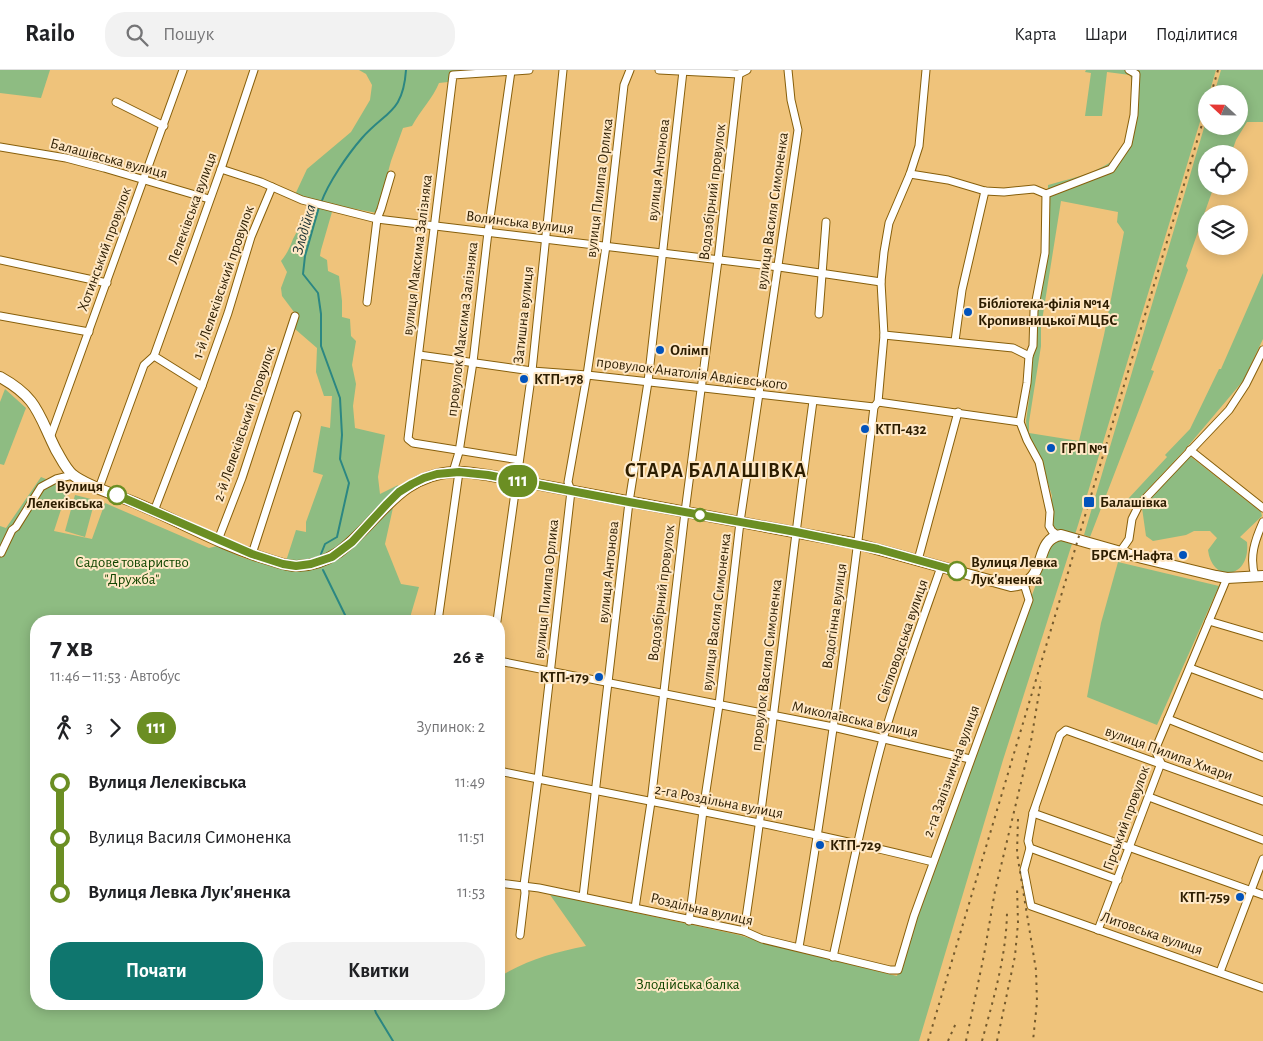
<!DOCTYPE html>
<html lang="uk">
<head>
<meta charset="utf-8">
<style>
	body { margin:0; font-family:"Alegreya Sans",sans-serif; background:#f2f2f2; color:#202124; height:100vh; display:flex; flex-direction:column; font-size:19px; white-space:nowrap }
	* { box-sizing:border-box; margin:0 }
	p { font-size:16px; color:#757577 }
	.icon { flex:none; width:28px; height:28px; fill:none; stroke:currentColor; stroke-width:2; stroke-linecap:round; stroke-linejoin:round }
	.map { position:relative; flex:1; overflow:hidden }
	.details { position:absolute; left:30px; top:545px; width:475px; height:395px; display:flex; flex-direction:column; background:#fff; border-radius:20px; box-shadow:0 2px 12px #0003 }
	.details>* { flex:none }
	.badge { padding:0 10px; border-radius:16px; font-size:18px; line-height:32px }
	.needle { width:32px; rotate:292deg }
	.controls { position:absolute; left:1198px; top:15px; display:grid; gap:10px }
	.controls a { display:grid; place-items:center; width:50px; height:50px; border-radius:50%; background:#fff; box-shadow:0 2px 12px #0003; font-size:25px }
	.map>.badge { position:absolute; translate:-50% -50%; box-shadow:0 0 0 2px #fff }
	.legs { display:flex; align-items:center; gap:8px; height:55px; padding:0 20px; font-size:16px }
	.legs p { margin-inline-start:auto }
	.headline { display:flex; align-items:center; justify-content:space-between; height:85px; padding:0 20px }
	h1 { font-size:28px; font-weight:600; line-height:38px }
	.primary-button { display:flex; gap:10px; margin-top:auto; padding:10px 20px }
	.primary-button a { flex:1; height:58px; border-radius:20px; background:#0f766e; color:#fff; font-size:20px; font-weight:600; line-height:58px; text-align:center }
	.primary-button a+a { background:#f2f2f2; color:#202124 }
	ul { padding:0 20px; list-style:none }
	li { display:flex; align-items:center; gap:18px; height:55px; font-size:19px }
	li i { display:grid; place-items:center; width:8px; height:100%; margin:0 6px; background:currentColor }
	li i::after { content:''; width:12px; height:12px; margin:-6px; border:4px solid; border-radius:50%; background:#fff }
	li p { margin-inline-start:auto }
	li:first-child i { background:linear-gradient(#0000 50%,currentColor 0) }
	li:last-child i { background:linear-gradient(currentColor 50%,#0000 0) }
	header { display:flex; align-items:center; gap:30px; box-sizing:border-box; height:70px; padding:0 25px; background:#fff; border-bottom:1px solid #e0e0e0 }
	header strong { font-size:24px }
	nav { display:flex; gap:28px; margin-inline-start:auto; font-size:18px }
	.search { width:350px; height:45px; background:#f2f2f2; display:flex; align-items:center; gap:12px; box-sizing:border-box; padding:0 18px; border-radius:20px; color:#757577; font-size:19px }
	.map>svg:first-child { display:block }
</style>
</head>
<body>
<header>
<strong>Railo</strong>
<div class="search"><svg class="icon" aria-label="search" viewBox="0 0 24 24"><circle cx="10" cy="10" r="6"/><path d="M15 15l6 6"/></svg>Пошук</div>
<nav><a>Карта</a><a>Шари</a><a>Поділитися</a></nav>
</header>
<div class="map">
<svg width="1263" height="971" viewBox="0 0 1263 971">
	<rect width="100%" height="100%" fill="#efc37b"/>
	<g fill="#8ebc82" fill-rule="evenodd">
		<polygon points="0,0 50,0 41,28 0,23"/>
		<path d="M359,0H468L450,2L448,12L439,13C433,28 420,41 412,56L403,58L391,91L377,143L334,135L321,180L320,186L327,190L328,201L339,206L342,231V247L350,249L351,266L356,271L352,295L356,314L353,336L355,358L385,365L378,407L380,424L398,415L385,474L401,514L419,517L411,544V551H36V934H499V907C529,889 552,883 586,876L548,822L586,832L739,865L779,877L897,906L914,853L1049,478L1058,470L1061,462L1057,460L1052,454V426L1040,387L1027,362L1026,351L1031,315V289L1037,235L1048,184V115C1072,108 1118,100 1126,72C1131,56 1131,32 1133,14L1130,5L1107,2L1102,46H1085L1091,3L1085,2L1086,0H1216L1209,24H1206V32L1078,455L1003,690L919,971H0V456L6,458L41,407L68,418L54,461L92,469L105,433L209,478L217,476L241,487L277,498L287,488L296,460L306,462V452L323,405L313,402L321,356L330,358L332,326H324L316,302L317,278L295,259L297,246L282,226L281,218L287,202L281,191C287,184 290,177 293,169C299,157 306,149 308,135L293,129L307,99L351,62L370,30L372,15L366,4ZM1061,131L1118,142L1117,152L1124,162L1104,265L1079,371L1029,363V352L1041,276V257Z"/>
		<polygon points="1221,0 1263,0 1263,52 1247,52 1236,70 1231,84 1206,84 1206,116 1214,116 1186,196 1188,200 1151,300 1154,301 1090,467 1084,465 1206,51 1206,56 1239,56 1239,24 1214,24"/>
		<polygon points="1263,203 1263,269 1243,311 1183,382 1134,434 1128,429 1167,387 1165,385 1190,359 1219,299 1221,299"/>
		<polygon points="5,319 26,338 4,395 0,394 0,332"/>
		<path d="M1190,386L1261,442L1262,446L1240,467L1247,472C1251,509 1212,514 1208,480L1217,468L1210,461H1194L1186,465L1153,471L1146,466L1142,438Z"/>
		<polygon points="75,425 95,430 85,467 65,461"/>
		<polygon points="1118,492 1219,516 1157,655 1087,627 1101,553"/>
	</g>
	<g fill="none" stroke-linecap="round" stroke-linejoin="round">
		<g stroke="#2c8782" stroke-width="2">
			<path d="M321,133C328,113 348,84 362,68C386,41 403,43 406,0"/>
			<polyline points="319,137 305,186 303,204 318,223 321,244 321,276 340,328 342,365 340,389 349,413 337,467 325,474 321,484"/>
			<polyline points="323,500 348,551"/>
			<polyline points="373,934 376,943 393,971"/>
		</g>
		<g stroke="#875f0b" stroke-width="9">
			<g id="street">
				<polyline points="659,0 739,4 747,0"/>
				<polyline points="116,32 164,56"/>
				<polyline points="0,77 66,88 104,98 209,129"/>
				<polyline points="221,99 261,112 302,130 377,149 779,197 881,212"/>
				<polyline points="910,104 948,110 985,121 1004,122 1034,119 1046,124"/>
				<polyline points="0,190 107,213"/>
				<polyline points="367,232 377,149 381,139 391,105"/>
				<polyline points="819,244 826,152"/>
				<polyline points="0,246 89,262"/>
				<polyline points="884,265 1013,278 1029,286"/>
				<polyline points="955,271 962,220 985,121"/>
				<polyline points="419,285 532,301 587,305 874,337"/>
				<polyline points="202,316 228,243 251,167 272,117"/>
				<polyline points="878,332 1020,352"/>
				<polyline points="50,368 183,0"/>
				<polyline points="1190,380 1263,438"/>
				<polyline points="519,390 413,373 408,369 453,5 529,0"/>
				<polyline points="453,402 459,382 473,292 488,162 511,1"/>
				<polyline points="99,418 144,295 154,286"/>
				<polyline points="154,441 202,316 154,286 221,99 254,0"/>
				<polyline points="1058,466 1052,461 1049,456 1050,442 1039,392 1027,370 1020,352 1027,313 1029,286 1033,276 1034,241 1045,183 1046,124 1111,99 1128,74 1134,45 1136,4 1129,0"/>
				<polyline points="218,470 242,408 295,246"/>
				<polyline points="1120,482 1129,469 1132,449 1139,435 1229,340 1246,314 1263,280"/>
				<polyline points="1,483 12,460 16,457 41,417 56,409 73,405"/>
				<polyline points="252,484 297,345"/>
				<polyline points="918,490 958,342"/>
				<path d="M1255,506C1249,487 1255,470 1263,452"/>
				<polyline points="438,551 459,402"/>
				<polyline points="497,551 532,301 563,0"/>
				<polyline points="1209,551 1263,567"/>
				<polyline points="499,591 833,657 970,689"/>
				<polyline points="1190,598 1263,625"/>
				<polyline points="1168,649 1263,687"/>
				<path d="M499,701C644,731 789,756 933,792"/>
				<polyline points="1149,727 1263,770"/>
				<polyline points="1263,731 1066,660 1060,665 1033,743 1028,771 1030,778 1024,800 1031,836 1263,918"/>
				<polyline points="1035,739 1033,743 1263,825"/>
				<polyline points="1030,778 1118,810"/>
				<polyline points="499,813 539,818 744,861 762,869 890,900 898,900 914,846 1029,530 1024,514"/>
				<polyline points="583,827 629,432 648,312 683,1"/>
				<polyline points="635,838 651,732 685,442 718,190 739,4"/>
				<polyline points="689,851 703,741 719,635 740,452 798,60 791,30 788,0"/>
				<polyline points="1098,860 1161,693 1155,680 1227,508"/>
				<path d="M744,861C771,685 789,508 813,331"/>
				<polyline points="520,865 525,823 524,815 538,709 571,421 568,412 587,305 606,176 624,15 630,0"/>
				<path d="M799,877C830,698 853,518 874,337L878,332L884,265L881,212L884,182L889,153L910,104L919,76L926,0"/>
				<path d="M833,887C849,815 863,741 883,669C900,611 921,554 941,497"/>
				<polyline points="1220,902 1263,789"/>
			</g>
		</g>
		<g stroke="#875f0b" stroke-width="12">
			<path id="secondary" d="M0,307C38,328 38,344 56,380C61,388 65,398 73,405C88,417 120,426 138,434C181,452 222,476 267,489C277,492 286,496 297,496C311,496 327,490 339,482C379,452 398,405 454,402C465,401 476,404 487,405L858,474L1011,516C1051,513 1031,470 1061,465L1142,488L1216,506L1227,508L1263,506"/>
		</g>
		<use href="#street" stroke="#fff" stroke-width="7"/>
		<use href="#secondary" stroke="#fff" stroke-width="10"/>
		<g stroke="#745a2d" stroke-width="2" stroke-dasharray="2.5 5" stroke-linecap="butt">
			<polyline points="1211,24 1218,0"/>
			<polyline points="1018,749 1017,783 1036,900 1037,932 1033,971"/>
			<polyline points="928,971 1206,41"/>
			<polyline points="948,971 956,953"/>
			<polyline points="966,971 984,885 995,821 1031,671 1041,611"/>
			<path d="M982,971C994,927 1007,884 1007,839"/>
			<polyline points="997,971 1015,886 1018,853 1017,816"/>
		</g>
	</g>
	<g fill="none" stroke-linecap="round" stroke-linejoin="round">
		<g stroke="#fff" stroke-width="11">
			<polyline id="line-1" points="117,425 252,484 283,494 296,496 311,494 332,487 352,472 387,434 399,422 412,414 424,408 437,404 459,402 488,405 629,432 796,462 878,479 957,501"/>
		</g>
		<use href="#line-1" stroke="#6b8e23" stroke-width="8"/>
	</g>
	<g fill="#0253bc" stroke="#ffe8c5" stroke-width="2">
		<circle cx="968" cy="242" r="5"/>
		<circle cx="660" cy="280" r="5"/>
		<circle cx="524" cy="309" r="5"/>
		<circle cx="865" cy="359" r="5"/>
		<circle cx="1051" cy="378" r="5"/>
		<rect x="1083" y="426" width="12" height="12" rx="2.5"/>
		<circle cx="1183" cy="485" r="5"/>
		<circle cx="599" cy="607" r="5"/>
		<circle cx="820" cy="775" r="5"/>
		<circle cx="1240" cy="827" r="5"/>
	</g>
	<g fill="#fff" stroke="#6b8e23" stroke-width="2.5">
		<circle cx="117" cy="425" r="9"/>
		<circle cx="700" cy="445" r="6"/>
		<circle cx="957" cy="501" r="9"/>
	</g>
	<g text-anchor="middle" stroke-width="4" stroke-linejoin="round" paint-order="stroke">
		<g font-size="15" fill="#2d1d00" stroke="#ffe8c5">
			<text transform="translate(109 88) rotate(15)" y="5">Балашівська вулиця</text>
			<text transform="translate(658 100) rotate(-83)" y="5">вулиця Антонова</text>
			<text transform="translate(599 118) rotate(-83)" y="5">вулиця Пилипа Орлика</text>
			<text transform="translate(712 122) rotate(-83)" y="5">Водозбірний провулок</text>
			<text transform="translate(192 138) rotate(-70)" y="5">Лелеківська вулиця</text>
			<text transform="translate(772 141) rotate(-82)" y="5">вулиця Василя Симоненка</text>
			<text transform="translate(520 152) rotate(7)" y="5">Волинська вулиця</text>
			<text transform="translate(104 179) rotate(-70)" y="5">Хотинський провулок</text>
			<text transform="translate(417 185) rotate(-83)" y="5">вулиця Максима Залізняка</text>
			<text transform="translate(223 212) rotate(-71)" y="5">1-й Лелеківський провулок</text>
			<text transform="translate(523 245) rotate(-84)" y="5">Затишна вулиця</text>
			<text transform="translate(462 259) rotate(-83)" y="5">провулок Максима Залізняка</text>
			<text transform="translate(692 303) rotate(7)" y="5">провулок Анатолія Авдієвського</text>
			<text transform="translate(244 354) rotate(-71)" y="5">2-й Лелеківський провулок</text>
			<text transform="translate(608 502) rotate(-84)" y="5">вулиця Антонова</text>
			<text transform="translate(546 519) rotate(-84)" y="5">вулиця Пилипа Орлика</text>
			<text transform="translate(661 523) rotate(-83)" y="5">Водозбірний провулок</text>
			<text transform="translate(716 542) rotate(-83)" y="5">вулиця Василя Симоненка</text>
			<text transform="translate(834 546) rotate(-82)" y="5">Водогінна вулиця</text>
			<text transform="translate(902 571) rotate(-71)" y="5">Світловодська вулиця</text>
			<text transform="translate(766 595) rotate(-83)" y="5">провулок Василя Симоненка</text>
			<text transform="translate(855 649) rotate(12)" y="5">Миколаївська вулиця</text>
			<text transform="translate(1169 683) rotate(20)" y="5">вулиця Пилипа Хмари</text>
			<text transform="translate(951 701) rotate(-70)" y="5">2-га Залізнична вулиця</text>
			<text transform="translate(719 731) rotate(11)" y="5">2-га Роздільна вулиця</text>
			<text transform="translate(1126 748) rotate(-70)" y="5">Гірський провулок</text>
			<text transform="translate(702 839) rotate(13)" y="5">Роздільна вулиця</text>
			<text transform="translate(1152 863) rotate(19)" y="5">Литовська вулиця</text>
		</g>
		<g font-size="15" font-weight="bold" fill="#2d1d00" stroke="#ffe8c5" text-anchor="start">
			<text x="978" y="238">Бібліотека-філія №14<tspan x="978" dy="17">Кропивницької МЦБС</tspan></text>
			<text x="670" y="285">Олімп</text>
			<text x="534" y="314">КТП-178</text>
			<text x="875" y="364">КТП-432</text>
			<text x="1061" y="383">ГРП №1</text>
			<text x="1100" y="437">Балашівка</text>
			<text x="1173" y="490" text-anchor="end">БРСМ-Нафта</text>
			<text x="589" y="612" text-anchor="end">КТП-179</text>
			<text x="830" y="780">КТП-729</text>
			<text x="1230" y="832" text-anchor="end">КТП-759</text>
		</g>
		<g font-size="15" font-weight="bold" fill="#2d1d00" stroke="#ffe8c5" text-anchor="end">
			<text x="103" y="421">Вулиця<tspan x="103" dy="17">Лелеківська</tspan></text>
			<text x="971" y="497" text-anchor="start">Вулиця Левка<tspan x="971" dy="17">Лук'яненка</tspan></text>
		</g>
		<g font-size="15" fill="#124600" stroke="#ffe8c5">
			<text x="132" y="497">Садове товариство<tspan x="132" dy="17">"Дружба"</tspan></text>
			<text x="688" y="919">Злодійська балка</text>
		</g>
		<g font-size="16" font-style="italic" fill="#1a3031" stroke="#ffe8c5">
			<text transform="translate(303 159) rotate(-74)" y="6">Злодійка</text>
		</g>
		<g font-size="20" font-weight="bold" letter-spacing="1" fill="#2d1d00" stroke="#ffe8c5">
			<text x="716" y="407">СТАРА БАЛАШІВКА</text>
		</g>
	</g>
</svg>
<div class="controls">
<a><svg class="needle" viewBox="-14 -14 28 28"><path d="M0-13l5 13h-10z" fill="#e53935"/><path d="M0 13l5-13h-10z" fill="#757577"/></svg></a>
<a><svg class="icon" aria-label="locate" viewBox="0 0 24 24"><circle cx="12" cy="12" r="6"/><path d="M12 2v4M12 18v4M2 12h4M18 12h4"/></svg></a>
<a><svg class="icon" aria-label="layers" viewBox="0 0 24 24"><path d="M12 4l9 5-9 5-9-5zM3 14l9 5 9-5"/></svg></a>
</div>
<b class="badge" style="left:518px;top:411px;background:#6b8e23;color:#fff">111</b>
<section class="details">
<div class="headline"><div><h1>7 хв</h1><p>11:46 – 11:53 · Автобус</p></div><b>26 ₴</b></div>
<div class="legs"><svg class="icon" aria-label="walk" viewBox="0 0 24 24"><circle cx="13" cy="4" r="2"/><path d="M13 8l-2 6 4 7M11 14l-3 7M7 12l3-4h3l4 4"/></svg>3<svg class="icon" aria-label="forward" viewBox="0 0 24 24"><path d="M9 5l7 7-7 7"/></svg><b class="badge" style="background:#6b8e23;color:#fff">111</b><p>Зупинок: 2</p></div>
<ul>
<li><i style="color:#6b8e23"></i><b>Вулиця Лелеківська</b><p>11:49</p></li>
<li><i style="color:#6b8e23"></i><span>Вулиця Василя Симоненка</span><p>11:51</p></li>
<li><i style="color:#6b8e23"></i><b>Вулиця Левка Лук'яненка</b><p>11:53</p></li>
</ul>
<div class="primary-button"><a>Почати</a><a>Квитки</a></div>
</section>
</div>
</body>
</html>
